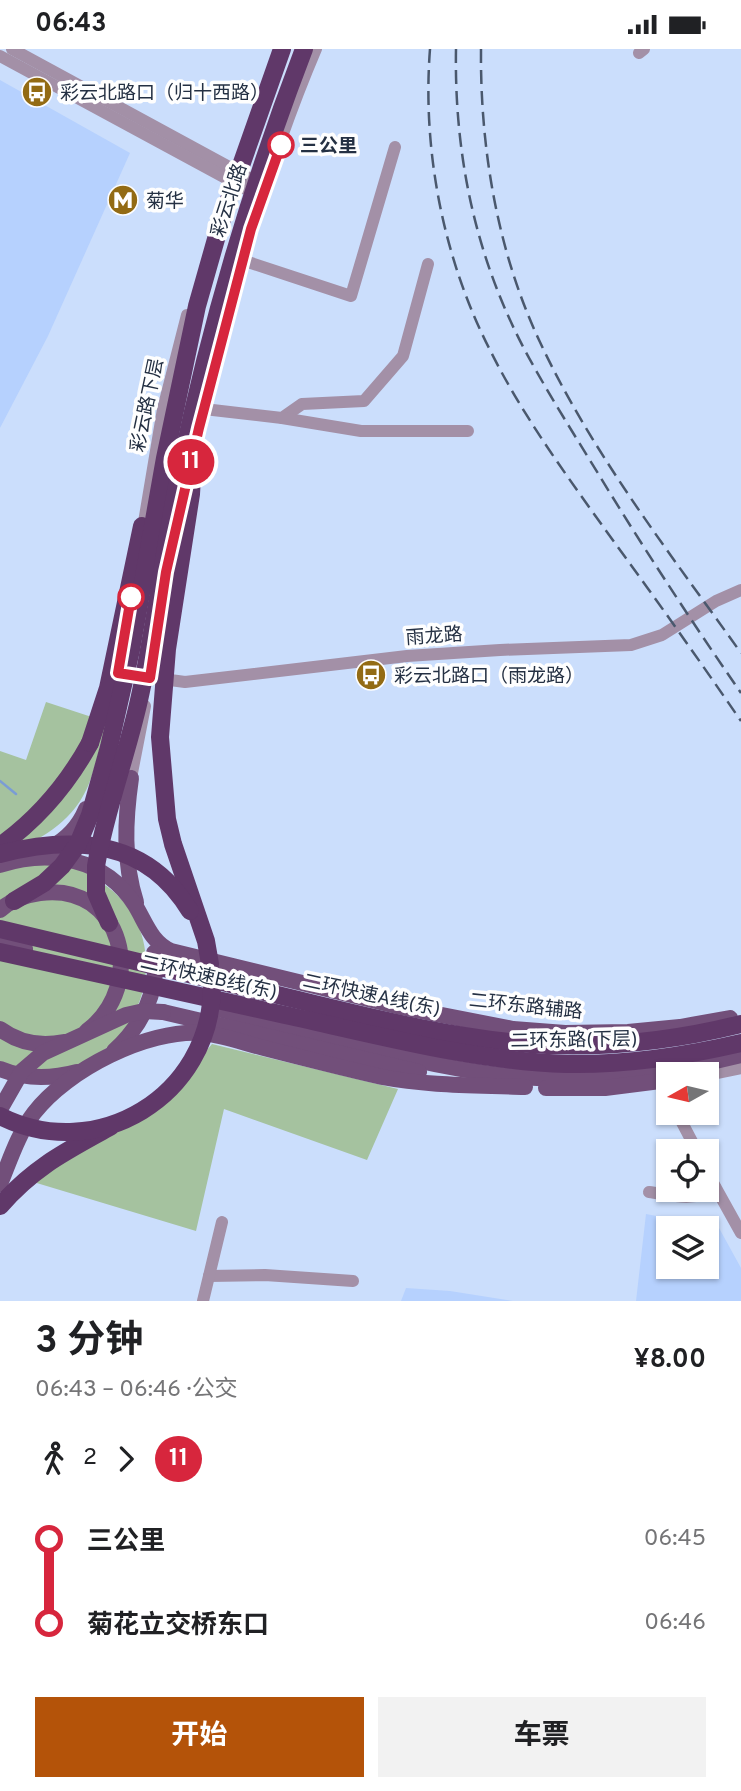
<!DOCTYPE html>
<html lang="zh">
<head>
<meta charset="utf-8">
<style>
	body { margin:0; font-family:Overpass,"Noto Sans SC",sans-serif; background:#f2f2f2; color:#202124; height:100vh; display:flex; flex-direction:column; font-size:26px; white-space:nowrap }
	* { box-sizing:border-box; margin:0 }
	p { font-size:23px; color:#757577 }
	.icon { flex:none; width:38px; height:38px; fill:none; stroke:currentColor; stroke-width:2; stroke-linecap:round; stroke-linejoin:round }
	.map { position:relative; height:1252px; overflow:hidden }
	.side { display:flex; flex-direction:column; background:#fff; flex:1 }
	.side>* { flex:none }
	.badge { padding:0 14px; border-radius:23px; font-size:24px; line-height:46px }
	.needle { width:46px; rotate:262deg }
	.buttons { position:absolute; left:656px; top:1013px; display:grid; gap:14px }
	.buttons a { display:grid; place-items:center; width:63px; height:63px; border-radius:0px; background:#fff; box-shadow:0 2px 5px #0004; font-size:35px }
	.map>.badge { position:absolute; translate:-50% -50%; box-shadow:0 0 0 4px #fff }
	.legs { display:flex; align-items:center; gap:10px; height:77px; padding:0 35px; font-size:23px }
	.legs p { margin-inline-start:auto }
	.headline { display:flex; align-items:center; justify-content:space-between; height:119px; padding:0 35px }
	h1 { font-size:38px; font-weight:700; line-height:52px }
	.action { display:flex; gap:14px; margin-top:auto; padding:14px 35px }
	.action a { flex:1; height:80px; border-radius:0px; background:#b45309; color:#fff; font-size:28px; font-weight:700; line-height:80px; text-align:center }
	.action a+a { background:#f2f2f2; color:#202124 }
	ul { padding:0 35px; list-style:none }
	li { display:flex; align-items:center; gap:24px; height:84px; font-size:26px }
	li i { display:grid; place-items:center; width:10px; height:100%; margin:0 9px; background:currentColor }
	li i::after { content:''; width:18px; height:18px; margin:-9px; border:5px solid; border-radius:50%; background:#fff }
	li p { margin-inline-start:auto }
	li:first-child i { background:linear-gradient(#0000 50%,currentColor 0) }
	li:last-child i { background:linear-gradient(currentColor 50%,#0000 0) }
	.status { display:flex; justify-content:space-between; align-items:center; height:49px; padding:0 35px; background:#fff; direction:ltr }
	.status svg { height:19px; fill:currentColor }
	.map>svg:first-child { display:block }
</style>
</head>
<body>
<div class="status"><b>06:43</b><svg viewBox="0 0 49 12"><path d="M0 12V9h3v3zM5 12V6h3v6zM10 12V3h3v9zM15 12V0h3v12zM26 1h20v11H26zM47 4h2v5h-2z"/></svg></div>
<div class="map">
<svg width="741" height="1252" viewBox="0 0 741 1252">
	<rect width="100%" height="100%" fill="#cbdefc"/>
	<g fill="#b6d1fe" fill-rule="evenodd">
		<polygon points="0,31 130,104 48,287 0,379"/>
		<path d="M646,1165L719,1179L741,1219V1252H636ZM668,1180H707V1218H668Z"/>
		<polygon points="406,1239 450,1242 513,1252 401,1252"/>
	</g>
	<g fill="#a5c29f">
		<path d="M46,653L107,673C100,694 94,729 83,747C66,778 32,795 0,807V702L26,711Z"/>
		<path d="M30,814C46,816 64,815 79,820C85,822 91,827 97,831C171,873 157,980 84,1013C70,1020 52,1024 37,1023C25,1022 12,1017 0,1014V822Z"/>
		<polygon points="212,995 398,1040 367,1111 224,1060 196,1182 30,1132 170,1044"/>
	</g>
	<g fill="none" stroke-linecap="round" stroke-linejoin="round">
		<polyline stroke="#7a9cd5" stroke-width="2.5" points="0,732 16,745"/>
		<g stroke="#a390a7" stroke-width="12">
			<polyline points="12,0 264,137"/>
			<polyline points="639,4 644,0"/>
			<polyline points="0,7 259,147"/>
			<polyline points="242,211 351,247 395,98"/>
			<polyline points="204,360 282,369 302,355 364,352 403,307 428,215"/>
			<polyline points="282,369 361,382 468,382"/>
			<path d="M194,402C226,266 261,129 316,0"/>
			<polyline points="142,485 163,360 187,266"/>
			<polyline points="118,624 185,633 407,607 500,601 631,596 662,586 716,552 741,541"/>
			<polyline points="131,729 145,657"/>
			<polyline points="659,1024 668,1046"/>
			<polyline points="707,1026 741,1019"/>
			<polyline points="677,1064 697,1102"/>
			<polyline points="707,1123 741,1184"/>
			<path d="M649,1143C672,1146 695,1154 715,1138"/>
			<polyline points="209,1227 265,1226 353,1232"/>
			<polyline points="203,1252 222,1173"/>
		</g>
		<g stroke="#724f7a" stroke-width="16">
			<path d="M131,729C125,771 123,812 136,853"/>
			<path d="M50,799C67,790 79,777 86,760"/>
			<path d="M0,816C50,800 105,809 135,856C146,874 151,893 171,902L401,958L513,980L565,984L628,983L680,978L730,969"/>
			<path d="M0,861C11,851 25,846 40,844C123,833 148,936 87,982"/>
			<path d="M214,959C313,983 419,1019 520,1028C594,1034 669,1024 741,1006"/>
			<polyline points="163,963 419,1023"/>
			<path d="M0,980C19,994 40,998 64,993"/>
			<path d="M114,1002C141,978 160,941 154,904"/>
			<path d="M0,1020C24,1030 51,1030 77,1023"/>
			<polyline points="546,1039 605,1039 668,1031"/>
			<path d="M0,1135C10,1111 18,1085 34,1064C67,1021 147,980 202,984C223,986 244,994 264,999C303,1009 343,1019 382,1028C429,1037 478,1036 525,1038"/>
		</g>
		<g stroke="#603869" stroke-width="18">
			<path d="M0,797C39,769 67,736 90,694"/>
			<path d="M0,1157C34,1118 65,1103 110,1078"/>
		</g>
		<g stroke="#4a586d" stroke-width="2.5" stroke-dasharray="14 7" stroke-linecap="butt">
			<path d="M430,0C422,103 444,212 491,303C524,369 569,430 612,490C656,550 699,611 741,672"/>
			<path d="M456,0C454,112 478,219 533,316C554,354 577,390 599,426C644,500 692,573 741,644"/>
			<path d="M481,0C480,98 497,201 539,291C591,403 669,503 741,604"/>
		</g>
		<g stroke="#724f7a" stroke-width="16">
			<polyline points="0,894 25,900"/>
			<polyline points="2,1057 22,1022 43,1004 126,966 144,962 163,963"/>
		</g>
		<g stroke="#603869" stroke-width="18">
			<polyline points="194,396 191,445 167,600 160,688 167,770 173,795 206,892 210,915"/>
			<polyline points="90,694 108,639 142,477"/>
			<path d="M0,805C74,786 147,790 190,862"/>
			<polyline points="14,852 44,834 62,817 78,795 90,766 109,698 131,601 165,409 197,257 220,176 282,0"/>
			<path d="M109,874L96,844V817C106,758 129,701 141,642C157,568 165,492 181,417C211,273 251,138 304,0"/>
			<path d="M0,880C90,901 179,923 269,944C354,964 442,988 530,995C601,1000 673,992 741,975"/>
			<path d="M0,903C95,924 190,945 285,966C378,986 472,1012 567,1015C625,1016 685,1007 741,994"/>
			<path d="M0,1067C97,1116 211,1047 212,938"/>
		</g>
	</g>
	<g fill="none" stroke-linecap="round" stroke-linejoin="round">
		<g stroke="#fff" stroke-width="16">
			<polyline id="line-1" points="131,548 118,624 150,629 166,523 199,379 251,180 281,96"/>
		</g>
		<use href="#line-1" stroke="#d7263d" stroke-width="10"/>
	</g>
	<defs>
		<g id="bus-disc" transform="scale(1.575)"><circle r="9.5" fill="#936b14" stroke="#fefefe"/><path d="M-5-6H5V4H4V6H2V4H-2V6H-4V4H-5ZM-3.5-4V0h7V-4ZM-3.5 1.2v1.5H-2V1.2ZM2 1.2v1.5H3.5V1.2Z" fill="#fff"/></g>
		<g id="metro-disc" transform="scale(1.575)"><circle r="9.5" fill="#936b14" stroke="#fefefe"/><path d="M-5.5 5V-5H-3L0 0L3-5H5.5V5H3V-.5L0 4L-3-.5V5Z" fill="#fff"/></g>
	</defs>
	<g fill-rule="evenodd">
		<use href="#bus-disc" x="37" y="43"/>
		<use href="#metro-disc" x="123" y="151"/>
		<use href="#bus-disc" x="371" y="626"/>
	</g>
	<g fill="#fff" stroke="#d7263d" stroke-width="3.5">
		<circle cx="281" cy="96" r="12"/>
		<circle cx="131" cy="548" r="12"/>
	</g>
	<g text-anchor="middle" stroke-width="7" stroke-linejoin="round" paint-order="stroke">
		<g font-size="19" fill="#243043" stroke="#fefefe" text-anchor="start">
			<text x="60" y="50">彩云北路口（归十西路）</text>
			<text x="146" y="158">菊华</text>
			<text x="394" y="633">彩云北路口（雨龙路）</text>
		</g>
		<g font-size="19" font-weight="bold" fill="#243043" stroke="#fefefe" text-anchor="start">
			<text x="300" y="103">三公里</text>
		</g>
		<g font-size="19" fill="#243043" stroke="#fefefe">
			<text transform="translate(228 151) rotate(-72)" y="7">彩云北路</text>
			<text transform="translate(146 356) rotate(-78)" y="7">彩云路下层</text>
			<text transform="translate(434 586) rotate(-4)" y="7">雨龙路</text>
			<text transform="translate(209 927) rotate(13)" y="7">二环快速B线(东)</text>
			<text transform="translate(372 945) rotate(12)" y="7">二环快速A线(东)</text>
			<text transform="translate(526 956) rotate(6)" y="7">二环东路辅路</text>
			<text transform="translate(574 990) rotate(-1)" y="7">二环东路(下层)</text>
		</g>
	</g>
</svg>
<div class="buttons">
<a><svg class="needle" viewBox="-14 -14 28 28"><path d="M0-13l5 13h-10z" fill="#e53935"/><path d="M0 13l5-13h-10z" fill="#757577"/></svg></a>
<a><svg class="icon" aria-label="locate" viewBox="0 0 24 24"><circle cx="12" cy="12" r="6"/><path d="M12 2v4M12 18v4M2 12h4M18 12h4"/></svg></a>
<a><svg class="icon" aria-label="layers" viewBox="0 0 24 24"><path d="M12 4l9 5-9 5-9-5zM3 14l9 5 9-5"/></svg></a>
</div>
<b class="badge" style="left:191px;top:413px;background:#d7263d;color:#fff">11</b>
</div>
<section class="side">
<div class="headline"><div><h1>3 分钟</h1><p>06:43 – 06:46 · 公交</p></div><b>¥8.00</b></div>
<div class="legs"><svg class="icon" aria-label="walk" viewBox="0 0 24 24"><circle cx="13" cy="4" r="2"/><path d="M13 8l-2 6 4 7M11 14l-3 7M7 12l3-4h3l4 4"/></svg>2<svg class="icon" aria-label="forward" viewBox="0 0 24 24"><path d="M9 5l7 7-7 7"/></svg><b class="badge" style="background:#d7263d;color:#fff">11</b></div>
<ul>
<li><i style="color:#d7263d"></i><b>三公里</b><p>06:45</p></li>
<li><i style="color:#d7263d"></i><b>菊花立交桥东口</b><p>06:46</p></li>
</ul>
<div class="action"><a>开始</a><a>车票</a></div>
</section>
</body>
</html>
